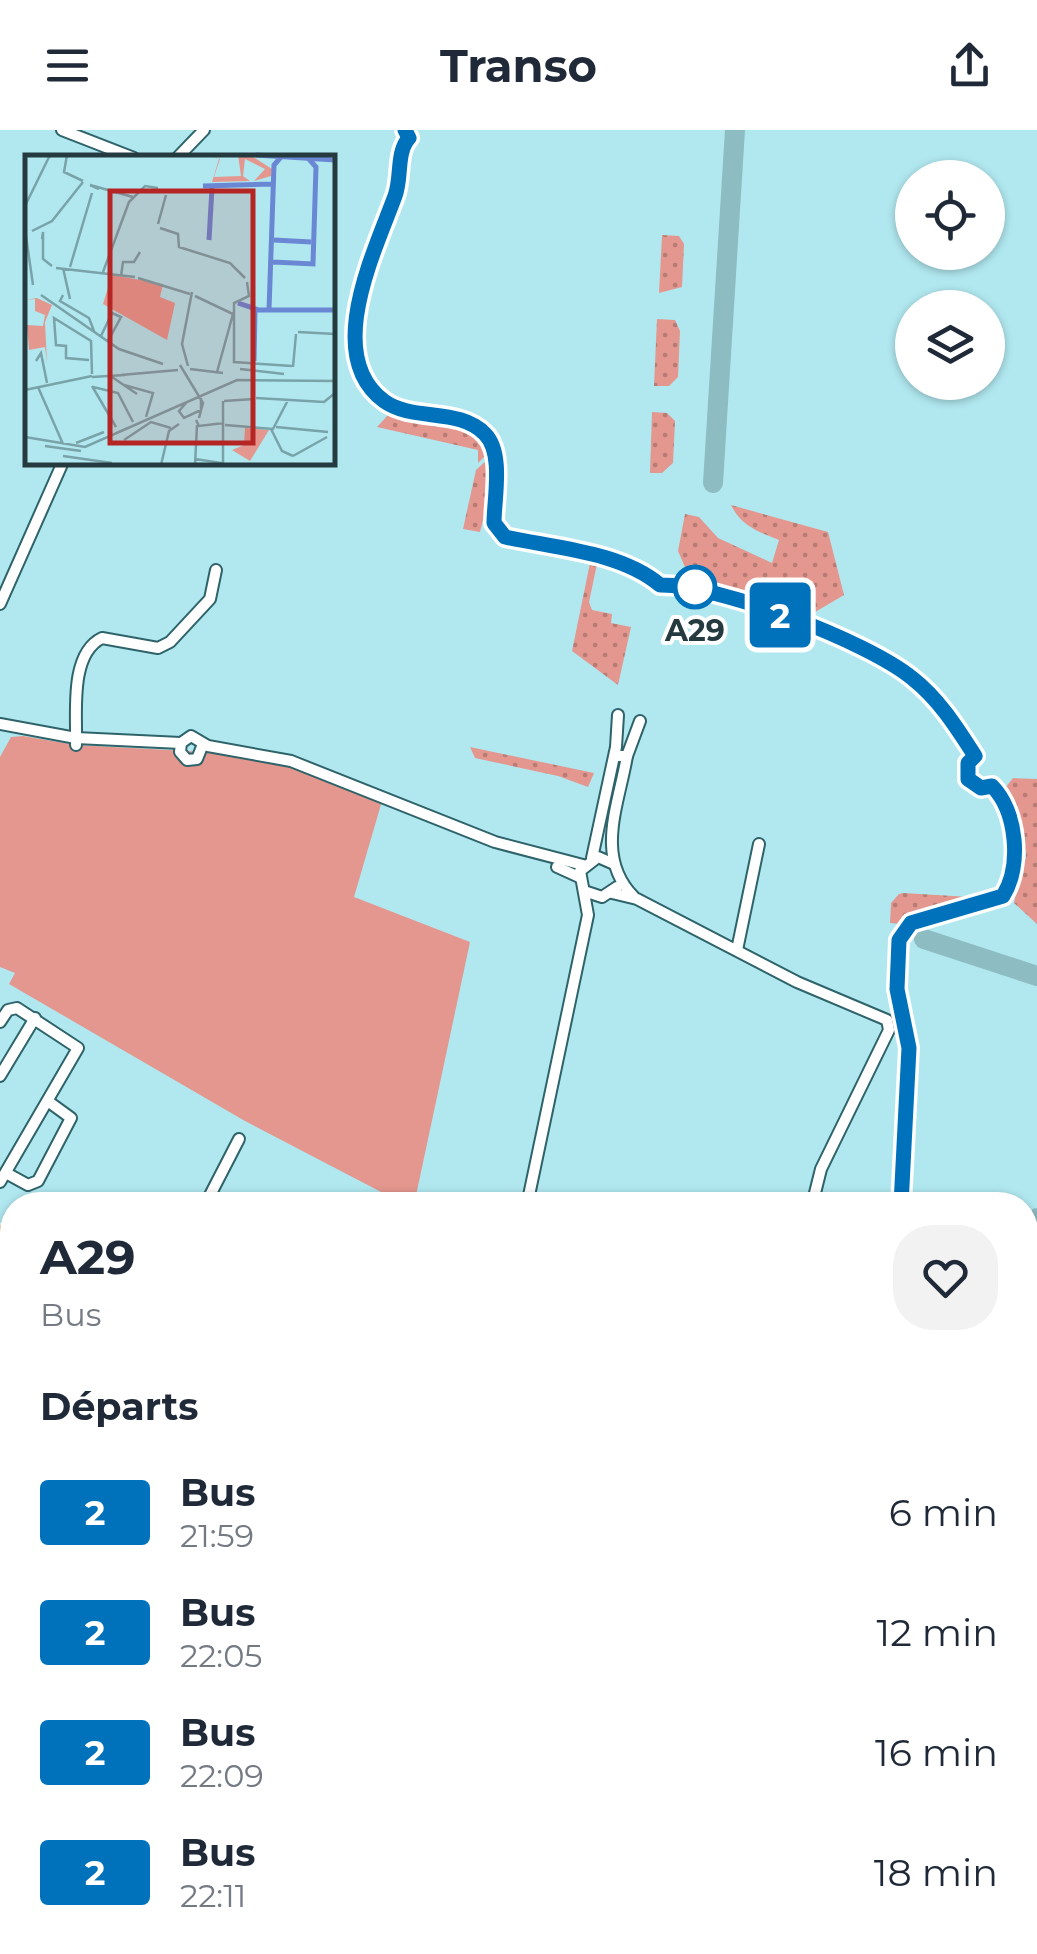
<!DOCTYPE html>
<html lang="fr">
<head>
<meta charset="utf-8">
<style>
	body { margin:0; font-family:Montserrat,sans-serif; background:#f2f2f3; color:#1f2937; height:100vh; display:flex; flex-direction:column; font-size:38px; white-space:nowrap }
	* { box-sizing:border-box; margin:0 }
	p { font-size:32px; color:#747a83 }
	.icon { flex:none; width:55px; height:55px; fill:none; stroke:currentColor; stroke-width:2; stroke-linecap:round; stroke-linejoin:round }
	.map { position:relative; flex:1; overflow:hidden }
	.side { position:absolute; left:0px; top:1062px; width:1038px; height:762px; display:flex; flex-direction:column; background:#fff; border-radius:40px 40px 0 0; box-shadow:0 2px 8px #0004 }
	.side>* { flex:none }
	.badge { padding:0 20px; border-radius:8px; font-size:35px; line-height:65px }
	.fabs { position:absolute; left:895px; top:30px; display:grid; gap:20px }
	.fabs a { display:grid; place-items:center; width:110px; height:110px; border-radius:50%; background:#fff; box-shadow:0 2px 8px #0004; font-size:50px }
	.map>.badge { position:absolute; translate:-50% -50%; box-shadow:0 0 0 5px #fff }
	h2 { padding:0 40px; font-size:38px; line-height:90px }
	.round { display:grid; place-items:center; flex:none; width:105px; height:105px; border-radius:40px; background:#f2f2f3 }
	.head { display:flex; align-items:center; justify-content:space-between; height:170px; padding:0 40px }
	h1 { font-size:48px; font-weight:700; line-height:75px }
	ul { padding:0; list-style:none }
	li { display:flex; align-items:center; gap:30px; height:120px; padding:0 40px }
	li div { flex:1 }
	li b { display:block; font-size:38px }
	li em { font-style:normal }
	li .badge { min-width:110px; font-weight:700; text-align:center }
	header { display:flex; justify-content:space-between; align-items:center; height:130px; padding:0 40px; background:#fff; font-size:45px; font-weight:700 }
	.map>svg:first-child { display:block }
</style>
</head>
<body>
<header><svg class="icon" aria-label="menu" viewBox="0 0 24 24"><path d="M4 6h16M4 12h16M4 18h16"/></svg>Transo<svg class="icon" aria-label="share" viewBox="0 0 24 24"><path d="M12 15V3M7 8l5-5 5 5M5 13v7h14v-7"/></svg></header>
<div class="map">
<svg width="1037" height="1824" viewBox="0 0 1037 1824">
	<defs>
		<pattern id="grass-dots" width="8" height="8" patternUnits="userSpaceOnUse" patternTransform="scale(2.5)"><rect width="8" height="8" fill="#e3978e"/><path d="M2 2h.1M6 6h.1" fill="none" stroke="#b87c75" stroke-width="1.8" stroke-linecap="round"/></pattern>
		<pattern id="park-tufts" width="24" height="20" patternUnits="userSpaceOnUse" patternTransform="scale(2.5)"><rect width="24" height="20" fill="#e3978e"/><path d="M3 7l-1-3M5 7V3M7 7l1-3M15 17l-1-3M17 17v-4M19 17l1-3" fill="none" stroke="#b87c75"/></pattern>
	</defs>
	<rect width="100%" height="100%" fill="#b1e8f0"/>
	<g fill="url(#grass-dots)">
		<polygon points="662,105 679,106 684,114 682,157 659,163"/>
		<polygon points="657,189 675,190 680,201 678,247 669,256 654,256"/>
		<polygon points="652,282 667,283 675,291 673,333 662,343 650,343"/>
		<path d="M389,284C416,290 480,292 487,324L478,333V320L377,297Z"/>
		<polygon points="488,329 486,378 480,402 463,399 476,340"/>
		<path d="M731,375L828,402L844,465L805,488L688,444L678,421L685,384L699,387L718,408L772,433L779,410C759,402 741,396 731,375Z"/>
		<polygon points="590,433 597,434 589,472 592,480 612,484 611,493 631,497 618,555 572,521"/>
		<polygon points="470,617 594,643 588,657 558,646 475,628"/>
		<polygon points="1013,648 1037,649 1037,794 1014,773 1021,730 1026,729 1026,720 1017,715 1016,681 1005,658"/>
		<polygon points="899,764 903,763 987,768 907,794 890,793 891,773"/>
	</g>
	<polygon fill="url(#park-tufts)" points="1025,1719 1037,1720 1037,1824 976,1824 978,1813 1025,1812"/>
	<polygon fill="#e3978e" points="23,606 76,615 261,625 382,671 354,767 470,812 414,1075 406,1075 245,991 9,854 15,843 0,837 0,627 11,607"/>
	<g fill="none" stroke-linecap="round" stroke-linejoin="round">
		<g stroke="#8dbcc2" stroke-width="20">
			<polyline points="713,353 735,0"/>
			<polyline points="924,809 1037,846"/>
			<polyline points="1037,1088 1031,1228 1037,1229"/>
		</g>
		<g stroke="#2e636a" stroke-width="14">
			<g id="minor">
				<polyline points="62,0 134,28"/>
				<polyline points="177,28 204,0"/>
				<polyline points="0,474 63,332"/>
				<polyline points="0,594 76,608 181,613"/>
				<polyline points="203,614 197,629 187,630 180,622 181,613 191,606 208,616 291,631 495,712 583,735"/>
				<path d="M76,615C77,584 69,524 102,508L158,518L170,512L210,469L216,440"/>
				<path d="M615,626H627C619,674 594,727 634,767"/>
				<polyline points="627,626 640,591"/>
				<polyline points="592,728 616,617 618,585"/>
				<polyline points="557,737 579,747"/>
				<polyline points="584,761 602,767 617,757"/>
				<polyline points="612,763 637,769 797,852 887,890 889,900 821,1039 812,1075"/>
				<polyline points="737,820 759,714"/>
				<polyline points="0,892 8,880 17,878 78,918 0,1052"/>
				<polyline points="0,946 35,888"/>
				<polyline points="6,1043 28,1055 38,1051 71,988 49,972"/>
				<polyline points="205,1075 239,1009"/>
				<polyline points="527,1075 588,785 580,741 598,727 614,734"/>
				<polyline points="0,1223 12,1165"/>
				<polyline points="0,1336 12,1335"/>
				<polyline points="0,1442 7,1451"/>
				<polyline points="1025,1505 1037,1505"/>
				<polyline points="0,1605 12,1625"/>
				<polyline points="1025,1707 1037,1708"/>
				<polyline points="0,1749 12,1741"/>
				<polyline points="85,1812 94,1822 106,1812"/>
				<polyline points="111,1812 123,1824"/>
				<polyline points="339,1812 340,1824"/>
				<polyline points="473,1812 498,1824"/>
				<polyline points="608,1812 608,1824"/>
				<polyline points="71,1824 84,1812"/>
				<polyline points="186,1824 207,1820 212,1812"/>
				<polyline points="246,1824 250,1812"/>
			</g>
		</g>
		<g stroke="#fff" stroke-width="16">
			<g id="major">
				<polyline points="0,1101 12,1109"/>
				<polyline points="393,1824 396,1812"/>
				<polyline points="819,1824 819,1812"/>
			</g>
		</g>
		<g stroke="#fff" stroke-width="19">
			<g id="highway">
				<polyline points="1025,1336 1037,1336"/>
				<polyline points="1025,1353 1037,1352"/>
				<polyline points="0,1781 12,1775"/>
				<polyline points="0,1795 12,1788"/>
			</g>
		</g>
		<use href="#minor" stroke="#fff" stroke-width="10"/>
		<use href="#major" stroke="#dcc488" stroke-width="12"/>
		<use href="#highway" stroke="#c59d39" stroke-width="15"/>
	</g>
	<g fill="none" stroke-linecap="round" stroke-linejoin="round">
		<g stroke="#fff" stroke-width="22">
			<path id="line" d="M405,0L409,8C396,22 402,48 395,66C374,123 323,226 384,271C413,292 459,277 485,304C504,323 494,369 494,393L505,407C556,418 621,422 660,455C717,454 867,511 912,548C939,569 957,598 975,626L968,633V649L981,658L992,656C1017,681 1022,736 1003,766L911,793L899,810L897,859L909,918L901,1075"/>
		</g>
		<use href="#line" stroke="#0072bc" stroke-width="15"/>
	</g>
	<circle fill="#fff" stroke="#0072bc" stroke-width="5" cx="695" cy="457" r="20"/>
	<g text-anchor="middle" stroke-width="8" stroke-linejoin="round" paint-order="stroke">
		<g font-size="30" font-weight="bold" fill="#243a3e" stroke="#fefefe">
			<text x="695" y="511">A29</text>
		</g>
	</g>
	<g transform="translate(25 25)">
		<rect width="310" height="310" fill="#b1e8f0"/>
		<path d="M183,0L195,4L189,22L216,21L213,0H225L247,14L246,21L229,26L240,14L220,4L218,21L225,26L187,27L194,4Z" fill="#e3978e"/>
		<path d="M12,143L27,150L20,167L22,208L20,192L4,195L2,170L18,171L20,160L10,156V144L0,145ZM220,273L244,275L225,306L207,295L219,290Z" fill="#e3978e"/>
		<path d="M87,120L138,129L135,142L150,148L142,185L78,149Z" fill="#e3978e"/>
		<path fill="none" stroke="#6a87d3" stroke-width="5" d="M231,0L310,5M178,31L247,29M184,85L187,33M249,85L286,87M248,107L288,109L291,12L283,3M213,148L234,155H310M244,155L249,10L256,2M229,206L230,155"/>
		<path fill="none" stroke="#79a2a9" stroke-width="2.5" d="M42,0L39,17L58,26M74,34L65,30L108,42M0,51L25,0M133,69L141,40M135,73L153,79L154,92L205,108L220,123M0,74L8,130M7,76L27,66L58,27M17,84L18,77V104L27,111M45,112L67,38M31,113L110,122M38,113L45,144M78,117L104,47L120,31L133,33M96,121L98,107H109L115,97M113,123L165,139M222,127L224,141L209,148V207L267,211M16,140L94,194L138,209M38,140L35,146L64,163L69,176M170,141L208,159L192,217M0,171V207M273,177L310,179M76,181L87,158L96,162L83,186M64,205L41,203V191L31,190L29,163L66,186L67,219M11,206L16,198L22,228M155,210L178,248L174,263M163,211L157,189L167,137M268,212L271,179M165,214L198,218M215,214L259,219M96,220L153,215M67,222L100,220M87,222L112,239M99,230L128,238L121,262M67,231L91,272M13,232L38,289M68,232L93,238L108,267M0,235L67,221M231,243L299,247L310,238M198,246V310M199,246L229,244M161,248L154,256L159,263L176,255V243M171,265L174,271L199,268M200,270L248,274L263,245M251,272L303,277M246,274L257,296L268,301M0,282L60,292L212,225L310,226M99,285L126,267L146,273M51,288L79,277M20,291L56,296M38,301L87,308M268,301L302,282M170,304L209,310M136,310L144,276L154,269M170,310L172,270"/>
		<path fill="#b52524" fill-opacity="0.15" stroke="#b52524" stroke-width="5" d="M85,36H228V288H85Z"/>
		<rect width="310" height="310" fill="none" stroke="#243a3e" stroke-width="5"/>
	</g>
</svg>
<div class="fabs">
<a><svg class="icon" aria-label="locate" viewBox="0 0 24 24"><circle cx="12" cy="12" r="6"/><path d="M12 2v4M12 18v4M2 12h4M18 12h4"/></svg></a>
<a><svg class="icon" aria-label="layers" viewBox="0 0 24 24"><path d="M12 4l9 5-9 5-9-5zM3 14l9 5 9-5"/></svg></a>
</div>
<b class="badge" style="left:780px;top:485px;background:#0072bc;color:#fff">2</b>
<section class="side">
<div class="head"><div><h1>A29</h1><p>Bus</p></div><a class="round"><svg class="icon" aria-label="heart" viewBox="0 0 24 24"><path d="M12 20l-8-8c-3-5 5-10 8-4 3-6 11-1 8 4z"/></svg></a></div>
<h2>Départs</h2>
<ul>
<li><span class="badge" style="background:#0072bc;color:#fff">2</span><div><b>Bus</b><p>21:59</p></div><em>6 min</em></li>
<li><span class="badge" style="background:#0072bc;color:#fff">2</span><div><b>Bus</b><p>22:05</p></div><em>12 min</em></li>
<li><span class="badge" style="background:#0072bc;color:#fff">2</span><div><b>Bus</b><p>22:09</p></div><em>16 min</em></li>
<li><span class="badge" style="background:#0072bc;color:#fff">2</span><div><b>Bus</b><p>22:11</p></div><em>18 min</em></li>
</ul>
</section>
</div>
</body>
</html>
